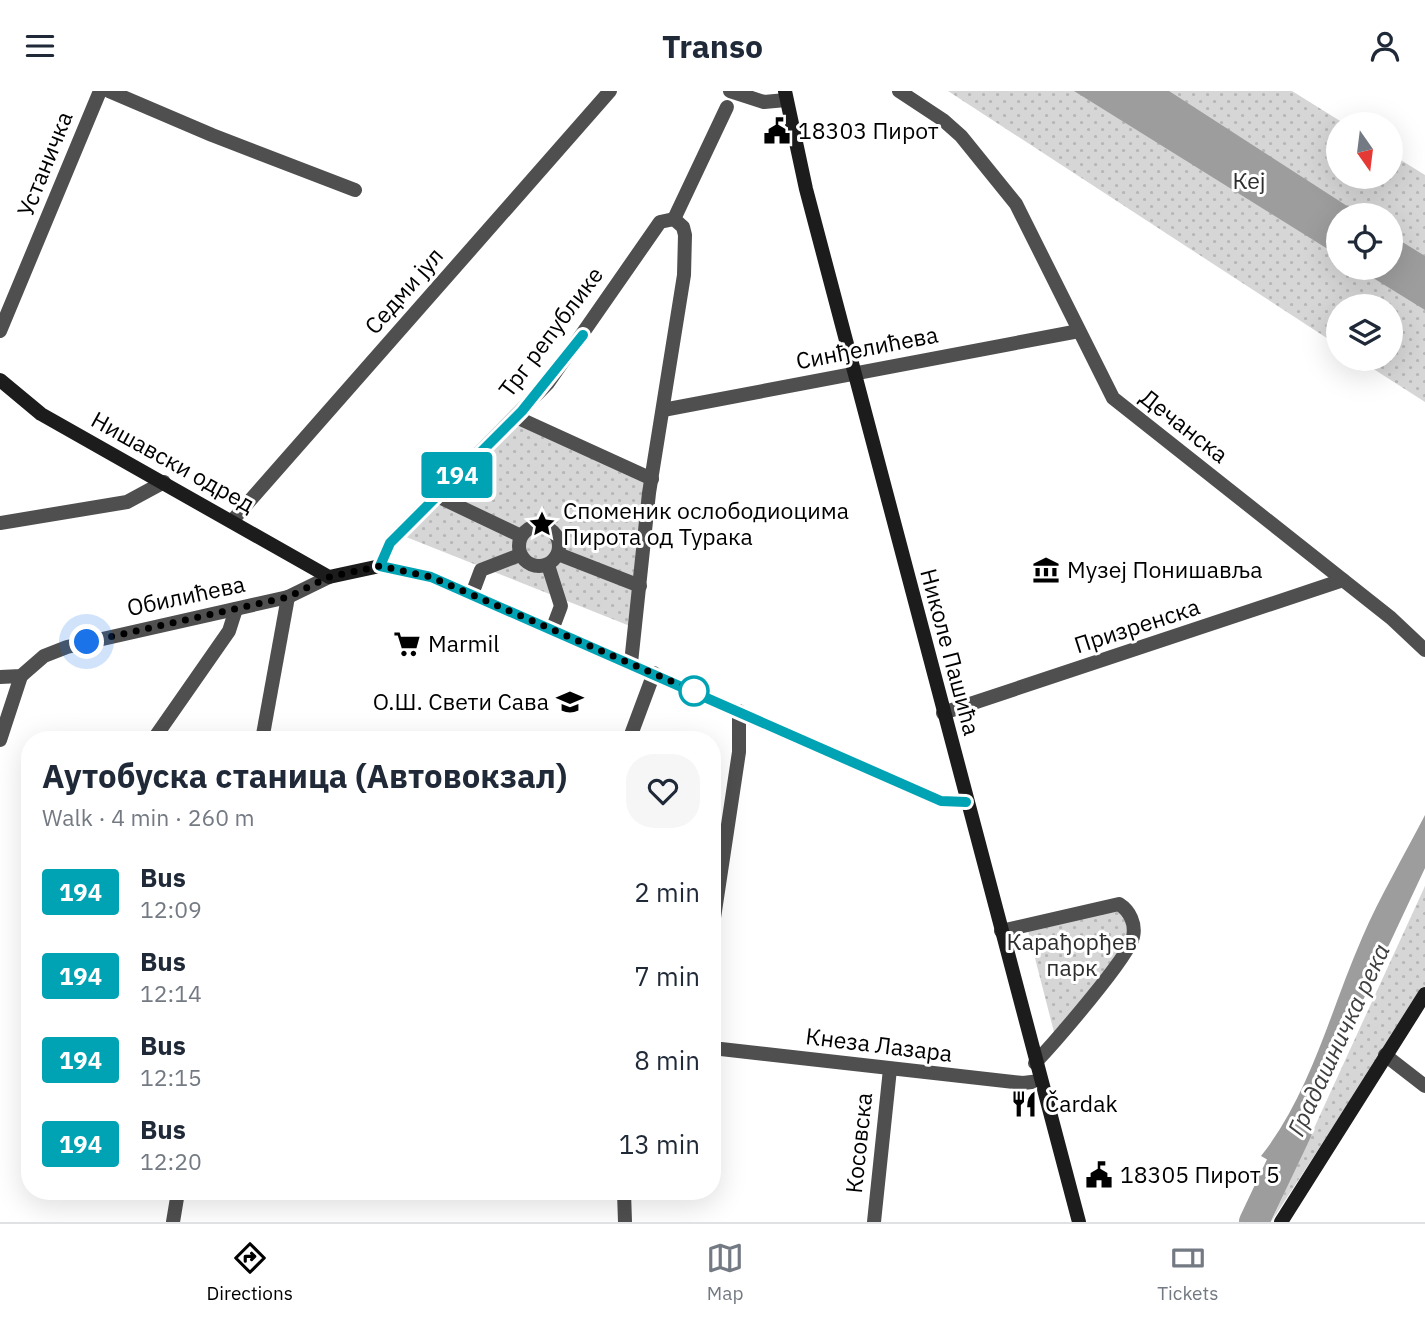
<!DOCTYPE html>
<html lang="en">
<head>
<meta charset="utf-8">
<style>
	body { margin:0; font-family:"IBM Plex Sans",sans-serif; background:#f6f6f7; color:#1f2937; height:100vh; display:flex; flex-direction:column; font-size:26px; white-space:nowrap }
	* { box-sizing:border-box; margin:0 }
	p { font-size:23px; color:#747a83 }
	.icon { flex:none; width:38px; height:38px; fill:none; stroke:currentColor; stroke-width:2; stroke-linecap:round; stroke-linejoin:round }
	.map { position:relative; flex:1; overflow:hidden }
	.sheet { position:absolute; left:21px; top:640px; width:700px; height:469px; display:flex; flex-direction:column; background:#fff; border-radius:28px; box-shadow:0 7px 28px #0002 }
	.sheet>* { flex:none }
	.badge { padding:0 14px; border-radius:5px; font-size:24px; line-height:46px }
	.needle { width:46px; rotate:166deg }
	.buttons { position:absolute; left:1326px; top:21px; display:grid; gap:14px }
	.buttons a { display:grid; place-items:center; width:77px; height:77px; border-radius:50%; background:#fff; box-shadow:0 7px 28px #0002; font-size:35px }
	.you { position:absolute; width:35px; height:35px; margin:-18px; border:5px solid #fff; border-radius:50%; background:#1a73e8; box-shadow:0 0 0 10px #1a73e833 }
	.map>.badge { position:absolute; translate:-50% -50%; box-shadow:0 0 0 4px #fff }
	.round { display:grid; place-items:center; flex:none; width:74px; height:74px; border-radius:28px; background:#f6f6f7 }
	.headline { display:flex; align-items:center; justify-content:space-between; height:119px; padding:0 21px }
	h1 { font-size:33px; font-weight:700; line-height:52px }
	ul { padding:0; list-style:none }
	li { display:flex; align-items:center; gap:21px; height:84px; padding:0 21px }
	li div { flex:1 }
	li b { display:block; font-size:26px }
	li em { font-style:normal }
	li .badge { min-width:77px; font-weight:700; text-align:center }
	header { display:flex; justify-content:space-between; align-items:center; height:91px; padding:0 21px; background:#fff; font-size:32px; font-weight:700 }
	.dock { display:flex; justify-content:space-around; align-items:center; height:98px; border-top:2px solid #e0e1e3; background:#fff; font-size:19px; color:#747a83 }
	.dock a { display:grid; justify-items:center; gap:4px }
	.dock .selected { color:#000 }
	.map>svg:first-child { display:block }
</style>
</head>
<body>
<header><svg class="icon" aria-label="menu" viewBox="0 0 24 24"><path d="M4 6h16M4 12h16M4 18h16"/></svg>Transo<svg class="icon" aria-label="person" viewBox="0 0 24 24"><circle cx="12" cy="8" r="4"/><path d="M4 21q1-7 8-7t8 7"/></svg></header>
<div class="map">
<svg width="1425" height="1131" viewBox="0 0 1425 1131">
	<defs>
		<pattern id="park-dots" width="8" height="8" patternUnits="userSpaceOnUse" patternTransform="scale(1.75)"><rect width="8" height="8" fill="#d6d6d6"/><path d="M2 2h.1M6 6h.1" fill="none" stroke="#b6b6b6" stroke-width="1.8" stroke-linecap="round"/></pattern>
	</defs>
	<rect width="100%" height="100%" fill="#fff"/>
	<g fill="url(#park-dots)" fill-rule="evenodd">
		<path d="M948,0H1292L1345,33H1339V86H1391V63L1425,84V311L1358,268H1391V215H1339V255ZM1339,124H1391V177H1339Z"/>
		<polygon points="516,330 654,396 635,537 401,444"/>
		<polygon points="1425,795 1425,895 1271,1131"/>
		<polygon points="1117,815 1127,824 1129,849 1055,945 1027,836"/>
	</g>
	<g fill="#9d9d9d">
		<polygon points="1074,0 1169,0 1361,124 1339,124 1339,165"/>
		<polygon points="1391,144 1425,165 1425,219 1357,177 1391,177"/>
		<path d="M1425,724V777L1284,1078L1261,1065C1311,1002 1330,920 1362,847C1380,805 1404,765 1425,724Z"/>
	</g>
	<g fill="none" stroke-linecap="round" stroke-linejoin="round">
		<polyline stroke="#9d9d9d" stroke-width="30" points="1254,1131 1297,1040"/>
		<g stroke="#4f4f4f" stroke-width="14">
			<polyline points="109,0 212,44 355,99"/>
			<polyline points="730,0 764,11 786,9"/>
			<polyline points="899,0 943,29 961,45 1016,113 1113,307 1391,527 1425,559"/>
			<polyline points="674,128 727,16"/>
			<polyline points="0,240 100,0"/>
			<polyline points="663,319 1079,240"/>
			<polyline points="516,326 652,388"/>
			<polyline points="435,404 521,445"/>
			<polyline points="232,430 610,0"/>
			<polyline points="0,432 127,411 164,391"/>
			<circle cx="539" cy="455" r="20"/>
			<polyline points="558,463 640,495"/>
			<polyline points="548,474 561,515 552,539"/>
			<polyline points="380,475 390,452 548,292 660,131 674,128 683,136 685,144 684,184 649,402 631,572"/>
			<polyline points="472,503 481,479 520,464"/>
			<polyline points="0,586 21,585 44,565 67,556 288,506 329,486"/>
			<polyline points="943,622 1343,489"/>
			<polyline points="0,649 21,585"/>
			<polyline points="153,649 229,540 236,518"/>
			<polyline points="262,649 288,506"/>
			<polyline points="629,649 654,582"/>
			<polyline points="712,840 739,661 739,620"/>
			<path d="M1001,840L1119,813C1130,820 1136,833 1133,846C1129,866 1053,953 1035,972"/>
			<polyline points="712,957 1023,992 1040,990"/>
			<polyline points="1385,964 1425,995"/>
			<polyline points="624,1101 625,1131"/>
			<polyline points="173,1131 178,1101"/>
			<polyline points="874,1131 890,978"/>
		</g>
		<g stroke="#1c1c1c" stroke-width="14">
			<polyline points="785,0 806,98 1079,1131"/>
			<polyline points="0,289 41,323 329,486 380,475 431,486 941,710 966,711"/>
			<polyline points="1281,1131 1425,903"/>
		</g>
	</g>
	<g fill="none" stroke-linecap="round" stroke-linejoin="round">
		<g stroke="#fff" stroke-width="16">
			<polyline id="line" points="583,244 522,320 390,452 380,475 431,486 941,710 966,711"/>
		</g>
		<use href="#line" stroke="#00a3b4" stroke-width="10"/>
		<polyline stroke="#000" stroke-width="7" stroke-dasharray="0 12.6" points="87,551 288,506 329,486 380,475 431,486 694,600"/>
	</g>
	<defs>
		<g id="civic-bare" transform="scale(2.1)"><path d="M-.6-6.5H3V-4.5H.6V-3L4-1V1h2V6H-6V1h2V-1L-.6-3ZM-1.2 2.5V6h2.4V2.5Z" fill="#000" stroke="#fff" stroke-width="2.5" paint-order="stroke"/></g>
		<g id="sight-bare" transform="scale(2.1)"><path d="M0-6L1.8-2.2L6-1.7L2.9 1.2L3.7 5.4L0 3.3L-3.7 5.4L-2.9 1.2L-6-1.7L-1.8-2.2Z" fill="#000" stroke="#fff" stroke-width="2.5" paint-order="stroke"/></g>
		<g id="museum-bare" transform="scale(2.1)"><path d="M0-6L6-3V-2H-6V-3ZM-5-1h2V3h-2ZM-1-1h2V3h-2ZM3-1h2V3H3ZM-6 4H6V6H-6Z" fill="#000" stroke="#fff" stroke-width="2.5" paint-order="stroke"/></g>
		<g id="supermarket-bare" transform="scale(2.1)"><path d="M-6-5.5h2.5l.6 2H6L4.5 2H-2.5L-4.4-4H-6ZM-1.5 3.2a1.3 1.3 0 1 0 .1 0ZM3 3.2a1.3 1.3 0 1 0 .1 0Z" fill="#000" stroke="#fff" stroke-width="2.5" paint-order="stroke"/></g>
		<g id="school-bare" transform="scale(2.1)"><path d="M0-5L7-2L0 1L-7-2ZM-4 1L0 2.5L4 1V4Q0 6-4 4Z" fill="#000" stroke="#fff" stroke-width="2.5" paint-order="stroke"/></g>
		<g id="restaurant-bare" transform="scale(2.1)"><path d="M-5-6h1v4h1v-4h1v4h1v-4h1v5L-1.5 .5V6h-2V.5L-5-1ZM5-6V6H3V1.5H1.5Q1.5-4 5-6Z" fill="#000" stroke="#fff" stroke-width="2.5" paint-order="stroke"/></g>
	</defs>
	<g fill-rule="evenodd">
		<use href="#civic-bare" x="777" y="40"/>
		<use href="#sight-bare" x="542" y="433"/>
		<use href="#museum-bare" x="1046" y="479"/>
		<use href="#supermarket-bare" x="407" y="553"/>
		<use href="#school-bare" x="570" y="611"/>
		<use href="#restaurant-bare" x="1024" y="1013"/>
		<use href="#civic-bare" x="1099" y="1084"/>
	</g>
	<circle fill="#fff" stroke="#00a3b4" stroke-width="3.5" cx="694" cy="600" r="14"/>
	<g text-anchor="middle" stroke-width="6" stroke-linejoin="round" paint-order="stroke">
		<g font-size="23" fill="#000" stroke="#fff" text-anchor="start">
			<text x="798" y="48">18303 Пирот</text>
			<text x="563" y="428">Споменик ослободиоцима<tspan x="563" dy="26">Пирота од Турака</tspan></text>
			<text x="1067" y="487">Музеј Понишавља</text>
			<text x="428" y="561">Marmil</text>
			<text x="549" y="619" text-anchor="end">О.Ш. Свети Сава</text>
			<text x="1045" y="1021">Čardak</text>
			<text x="1120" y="1092">18305 Пирот 5</text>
		</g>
		<g font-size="23" fill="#000" stroke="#fff">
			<text transform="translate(45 73) rotate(-68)" y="8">Устаничка</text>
			<text transform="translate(404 200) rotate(-49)" y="8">Седми јул</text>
			<text transform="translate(551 241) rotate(-53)" y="8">Трг републике</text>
			<text transform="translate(867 257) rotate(-11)" y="8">Синђелићева</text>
			<text transform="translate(1184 335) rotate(38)" y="8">Дечанска</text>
			<text transform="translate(173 371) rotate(29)" y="8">Нишавски одред</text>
			<text transform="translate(186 505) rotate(-12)" y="8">Обилићева</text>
			<text transform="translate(1137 535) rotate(-18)" y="8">Призренска</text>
			<text transform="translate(950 561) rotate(75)" y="8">Николе Пашића</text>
			<text transform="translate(879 954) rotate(7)" y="8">Кнеза Лазара</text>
			<text transform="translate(859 1052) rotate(-84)" y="8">Косовска</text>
		</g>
		<g font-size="23" fill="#2d2d2d" stroke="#fff">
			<text x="1249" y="98">Кеј</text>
			<text x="1072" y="859">Карађорђев<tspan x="1072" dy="26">парк</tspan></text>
		</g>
		<g font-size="24" font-style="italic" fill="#3e3e3e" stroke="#fff">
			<text transform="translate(1339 949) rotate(-65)" y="8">Градашничка река</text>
		</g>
	</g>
</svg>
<div class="buttons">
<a><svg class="needle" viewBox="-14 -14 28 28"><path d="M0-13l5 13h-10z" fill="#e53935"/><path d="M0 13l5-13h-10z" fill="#747a83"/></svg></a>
<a><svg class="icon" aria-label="locate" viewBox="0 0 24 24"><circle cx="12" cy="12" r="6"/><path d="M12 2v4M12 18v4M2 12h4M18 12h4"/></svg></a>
<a><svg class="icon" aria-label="layers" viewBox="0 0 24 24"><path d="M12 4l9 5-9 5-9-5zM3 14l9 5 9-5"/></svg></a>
</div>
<div class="you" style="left:87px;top:551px"></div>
<b class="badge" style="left:457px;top:384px;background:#00a3b4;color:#fff">194</b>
<section class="sheet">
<div class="headline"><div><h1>Аутобуска станица (Автовокзал)</h1><p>Walk · 4 min · 260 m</p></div><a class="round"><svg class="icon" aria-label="heart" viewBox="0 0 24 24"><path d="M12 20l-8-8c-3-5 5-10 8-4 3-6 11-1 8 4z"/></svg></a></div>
<ul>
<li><span class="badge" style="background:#00a3b4;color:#fff">194</span><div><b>Bus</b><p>12:09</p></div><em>2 min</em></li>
<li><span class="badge" style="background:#00a3b4;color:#fff">194</span><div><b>Bus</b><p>12:14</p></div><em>7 min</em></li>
<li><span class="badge" style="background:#00a3b4;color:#fff">194</span><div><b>Bus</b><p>12:15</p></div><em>8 min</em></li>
<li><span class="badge" style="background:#00a3b4;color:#fff">194</span><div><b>Bus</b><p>12:20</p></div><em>13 min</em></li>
</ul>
</section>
</div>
<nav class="dock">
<a class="selected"><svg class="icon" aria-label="directions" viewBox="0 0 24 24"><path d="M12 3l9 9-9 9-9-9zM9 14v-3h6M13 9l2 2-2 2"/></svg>Directions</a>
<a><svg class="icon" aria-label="map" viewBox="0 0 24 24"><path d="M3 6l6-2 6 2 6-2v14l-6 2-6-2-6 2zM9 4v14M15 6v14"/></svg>Map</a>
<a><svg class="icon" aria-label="tickets" viewBox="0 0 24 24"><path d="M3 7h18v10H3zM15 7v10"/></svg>Tickets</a>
</nav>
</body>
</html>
